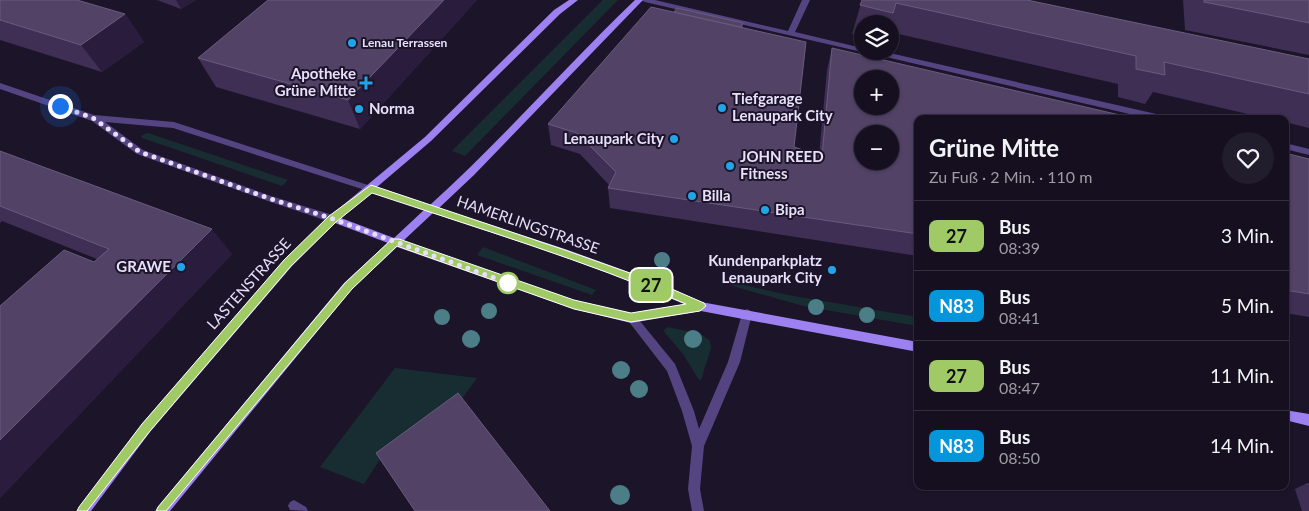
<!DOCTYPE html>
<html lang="de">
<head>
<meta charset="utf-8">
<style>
	body { margin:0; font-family:Lato,sans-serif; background:#221d2c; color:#f1f3f6; height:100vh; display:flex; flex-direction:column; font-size:19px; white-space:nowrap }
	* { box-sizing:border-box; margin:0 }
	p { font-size:16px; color:#9d9ca4 }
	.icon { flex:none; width:28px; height:28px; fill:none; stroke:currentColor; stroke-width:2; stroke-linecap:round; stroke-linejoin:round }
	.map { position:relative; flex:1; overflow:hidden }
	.side { position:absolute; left:914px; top:115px; width:375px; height:375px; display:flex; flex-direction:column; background:#150f1f; border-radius:10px; box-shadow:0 1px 4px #0004,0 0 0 1px #342f3d }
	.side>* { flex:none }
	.badge { padding:0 10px; border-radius:8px; font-size:18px; line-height:32px }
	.fabs { position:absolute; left:854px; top:15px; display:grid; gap:10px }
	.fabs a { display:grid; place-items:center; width:45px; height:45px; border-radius:50%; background:#150f1f; box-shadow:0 1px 4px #0004,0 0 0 1px #342f3d; font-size:25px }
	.you { position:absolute; width:25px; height:25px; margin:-12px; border:4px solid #fff; border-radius:50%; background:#1a73e8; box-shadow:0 0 0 8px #1a73e833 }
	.map>.badge { position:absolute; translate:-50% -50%; box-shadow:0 0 0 2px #fff }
	.round { display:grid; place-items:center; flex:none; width:52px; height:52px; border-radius:26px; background:#221d2c }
	.summary { display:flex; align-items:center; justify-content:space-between; height:85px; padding:0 15px }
	h1 { font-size:24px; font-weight:700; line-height:38px }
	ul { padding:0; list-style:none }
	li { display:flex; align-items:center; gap:15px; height:70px; padding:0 15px; border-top:1px solid #342f3d }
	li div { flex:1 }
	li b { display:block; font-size:19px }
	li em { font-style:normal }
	li .badge { min-width:55px; font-weight:700; text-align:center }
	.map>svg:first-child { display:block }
</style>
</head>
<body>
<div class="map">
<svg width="1309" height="511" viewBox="0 0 1309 511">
	<rect width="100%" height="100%" fill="#1c1429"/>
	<g fill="#182d32">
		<polygon points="603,0 618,0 465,156 452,151"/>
		<polygon points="147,133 151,134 288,180 282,186 142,138 141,136"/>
		<polygon points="483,247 596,290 592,295 477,255"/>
		<polygon points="722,283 735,283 788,295 917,317 917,326 803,306"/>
		<polygon points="668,327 701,334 710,341 711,348 701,380 699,380 683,354 665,333 664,330"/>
		<polygon points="395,368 477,378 461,400 386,450 364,484 320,467"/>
	</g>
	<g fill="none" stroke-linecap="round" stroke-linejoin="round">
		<g fill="#554482" fill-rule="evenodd">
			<polygon points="641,0 655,0 788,31 802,0 810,0 795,32 862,48 862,51 865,51 862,52 645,2"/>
			<polygon points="865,51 881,51 1165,116 1169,119 1151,119 869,53"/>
			<polygon points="1285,143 1309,149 1309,155 1285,149"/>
			<polygon points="294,500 306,507 308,511 290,510 288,506 290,502"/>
		</g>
		<g fill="#554482" fill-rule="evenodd">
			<polygon points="0,83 94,115 174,122 374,187 376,189 371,192 173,128 105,122 143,150 271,196 336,216 338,219 336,222 333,223 265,200 137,154 92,121 0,89"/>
			<polygon points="747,309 751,311 752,314 740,362 704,446 700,489 704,511 692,511 688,489 692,446 682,411 667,371 626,318 627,315 631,313 635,315 675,364 694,411 699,429 728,362 742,314 743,311"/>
		</g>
		<g fill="#9d81f1" fill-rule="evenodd">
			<path d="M569,0H578L560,14L431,141L377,187L430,205C502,140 565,67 635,0H643L474,175L439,208L565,249L659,283L701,302L918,342V352L701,311L631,323L574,309L397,247L352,289L170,511H156L158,507L344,283L388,243L335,223L292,266L150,432L91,511H77L142,424L284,260L330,216L425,137L554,10ZM371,192L424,210L394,238L341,218ZM433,213C518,242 604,268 686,305L631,313L574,301L403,241Z"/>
			<polygon points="1285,410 1309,414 1309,426 1285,420"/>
		</g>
	</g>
	<g fill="#4b7e86">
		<circle cx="662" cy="260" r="8"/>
		<circle cx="816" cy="307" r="8"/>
		<circle cx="489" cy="311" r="8"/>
		<circle cx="867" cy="315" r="8"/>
		<circle cx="442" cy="317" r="8"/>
		<circle cx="471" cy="339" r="9"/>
		<circle cx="693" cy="339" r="9"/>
		<circle cx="621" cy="370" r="9"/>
		<circle cx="639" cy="389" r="9"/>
		<circle cx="620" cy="495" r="10"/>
	</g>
	<g fill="#3f2f55">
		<polygon points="0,0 125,14 144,42 102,72 0,40"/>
		<polygon points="157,0 196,0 181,9"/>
		<polygon points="268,0 477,0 360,129 216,87 198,58"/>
		<polygon points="862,0 1027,0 1309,59 1309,128 1285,122 1285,119 1269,119 1153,92 1145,104 1118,97 1118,84 890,32 890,24 862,24 862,36 852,34"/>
		<polygon points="1183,0 1309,0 1309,55 1185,30"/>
		<polygon points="674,12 743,23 743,28 794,147 819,155 827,70 832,48 918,119 918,256 610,208 608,188 609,185 580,154 551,145 548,124"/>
		<polygon points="0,151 232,254 0,498 0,306 94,262 97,259 2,221 0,223"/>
		<polygon points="1285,153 1309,159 1309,317 1285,313"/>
		<polygon points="1307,483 1309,483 1309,511 1302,511 1295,489"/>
	</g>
	<g fill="#291c3c">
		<polygon points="176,0 196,0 181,9"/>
		<polygon points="444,0 477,0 360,129 348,100"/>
		<polygon points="125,14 144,42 102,72 81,45"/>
		<polygon points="212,229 232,254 0,498 0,440"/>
	</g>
	<g fill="#514266" stroke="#695b7e" fill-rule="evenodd">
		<polygon points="0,0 77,0 125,14 81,45 0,20"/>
		<polygon points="268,0 444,0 348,100 198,58"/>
		<polygon points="862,0 1027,0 1309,59 1309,94 1164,62 1165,75 1136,69 1136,56 896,3 893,13 860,5"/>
		<polygon points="1204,0 1309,0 1309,23 1204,2"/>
		<path d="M651,7L806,42L794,147L822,156L832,48L1137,119H918V234L608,188L616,172L577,133L548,124ZM862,79H890V106H862ZM862,134H890V161H862Z"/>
		<polygon points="677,8 743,23 741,27 674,12"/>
		<polygon points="0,151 212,229 0,440 0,306 64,250 94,262 109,249 0,206"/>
		<polygon points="1285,153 1309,159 1309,294 1285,290"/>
		<polygon points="458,393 550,511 415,511 376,453"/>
	</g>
	<path fill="#9fca66" stroke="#fff" d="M371,185L565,250L658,283L704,303L706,306L700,311L631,322L574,309L397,246L352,289L166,511H156L158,507L345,283L392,239H399L574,300L631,313L686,304C584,260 477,228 372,193L336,222L291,266L150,431L87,511H77L79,507L142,424L284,260L329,216Z"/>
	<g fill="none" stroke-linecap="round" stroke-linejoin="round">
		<polyline stroke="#e9dffb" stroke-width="5" stroke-dasharray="0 9" points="60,106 93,118 140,152 268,198 333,219 508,283"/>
	</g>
	<g fill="#21a5e6" stroke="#1c1429" stroke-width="2">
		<circle cx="352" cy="43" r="5"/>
		<path d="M363.5 75.5h5v5h5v5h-5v5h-5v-5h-5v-5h5z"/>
		<circle cx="722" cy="108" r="5"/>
		<circle cx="359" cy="109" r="5"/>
		<circle cx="674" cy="139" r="5"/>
		<circle cx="730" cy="166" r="5"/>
		<circle cx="692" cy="196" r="5"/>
		<circle cx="765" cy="210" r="5"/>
		<circle cx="181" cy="267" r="5"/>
		<circle cx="832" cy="270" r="5"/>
	</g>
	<circle fill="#fff" stroke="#9fca66" stroke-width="2.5" cx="508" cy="283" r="10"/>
	<g text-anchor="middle" stroke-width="4" stroke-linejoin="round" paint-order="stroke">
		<g font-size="12" font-weight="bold" fill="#e9dffb" stroke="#1c1429" text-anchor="start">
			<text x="362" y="47">Lenau Terrassen</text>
		</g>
		<g font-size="15" font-weight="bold" fill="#e9dffb" stroke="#1c1429" text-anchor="start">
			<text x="356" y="79" text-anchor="end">Apotheke<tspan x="356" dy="17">Grüne Mitte</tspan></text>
			<text x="732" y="104">Tiefgarage<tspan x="732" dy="17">Lenaupark City</tspan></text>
			<text x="369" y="114">Norma</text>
			<text x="664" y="144" text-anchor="end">Lenaupark City</text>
			<text x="740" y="162">JOHN REED<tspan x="740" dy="17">Fitness</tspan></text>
			<text x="702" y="201">Billa</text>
			<text x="775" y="215">Bipa</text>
			<text x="822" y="266" text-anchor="end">Kundenparkplatz<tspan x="822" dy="17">Lenaupark City</tspan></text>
			<text x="171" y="272" text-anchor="end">GRAWE</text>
		</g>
		<g font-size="15" fill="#e9dffb" stroke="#1c1429">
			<text transform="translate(528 225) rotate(19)" y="5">HAMERLINGSTRASSE</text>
			<text transform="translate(249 284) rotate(-48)" y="5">LASTENSTRASSE</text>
		</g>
	</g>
</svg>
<div class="fabs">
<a><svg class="icon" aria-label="layers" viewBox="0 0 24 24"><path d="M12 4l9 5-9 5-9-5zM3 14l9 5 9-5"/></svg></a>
<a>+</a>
<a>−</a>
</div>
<div class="you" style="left:60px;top:106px"></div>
<b class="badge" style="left:651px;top:285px;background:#9fca66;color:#111">27</b>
<section class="side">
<div class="summary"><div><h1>Grüne Mitte</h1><p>Zu Fuß · 2 Min. · 110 m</p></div><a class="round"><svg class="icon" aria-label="heart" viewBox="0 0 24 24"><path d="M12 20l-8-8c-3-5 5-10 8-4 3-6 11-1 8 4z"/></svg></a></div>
<ul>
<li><span class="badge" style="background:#9fca66;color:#111">27</span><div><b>Bus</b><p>08:39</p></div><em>3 Min.</em></li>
<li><span class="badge" style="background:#0595da;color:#fff">N83</span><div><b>Bus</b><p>08:41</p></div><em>5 Min.</em></li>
<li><span class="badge" style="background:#9fca66;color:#111">27</span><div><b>Bus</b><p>08:47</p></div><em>11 Min.</em></li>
<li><span class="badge" style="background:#0595da;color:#fff">N83</span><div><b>Bus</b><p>08:50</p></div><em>14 Min.</em></li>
</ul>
</section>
</div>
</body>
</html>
